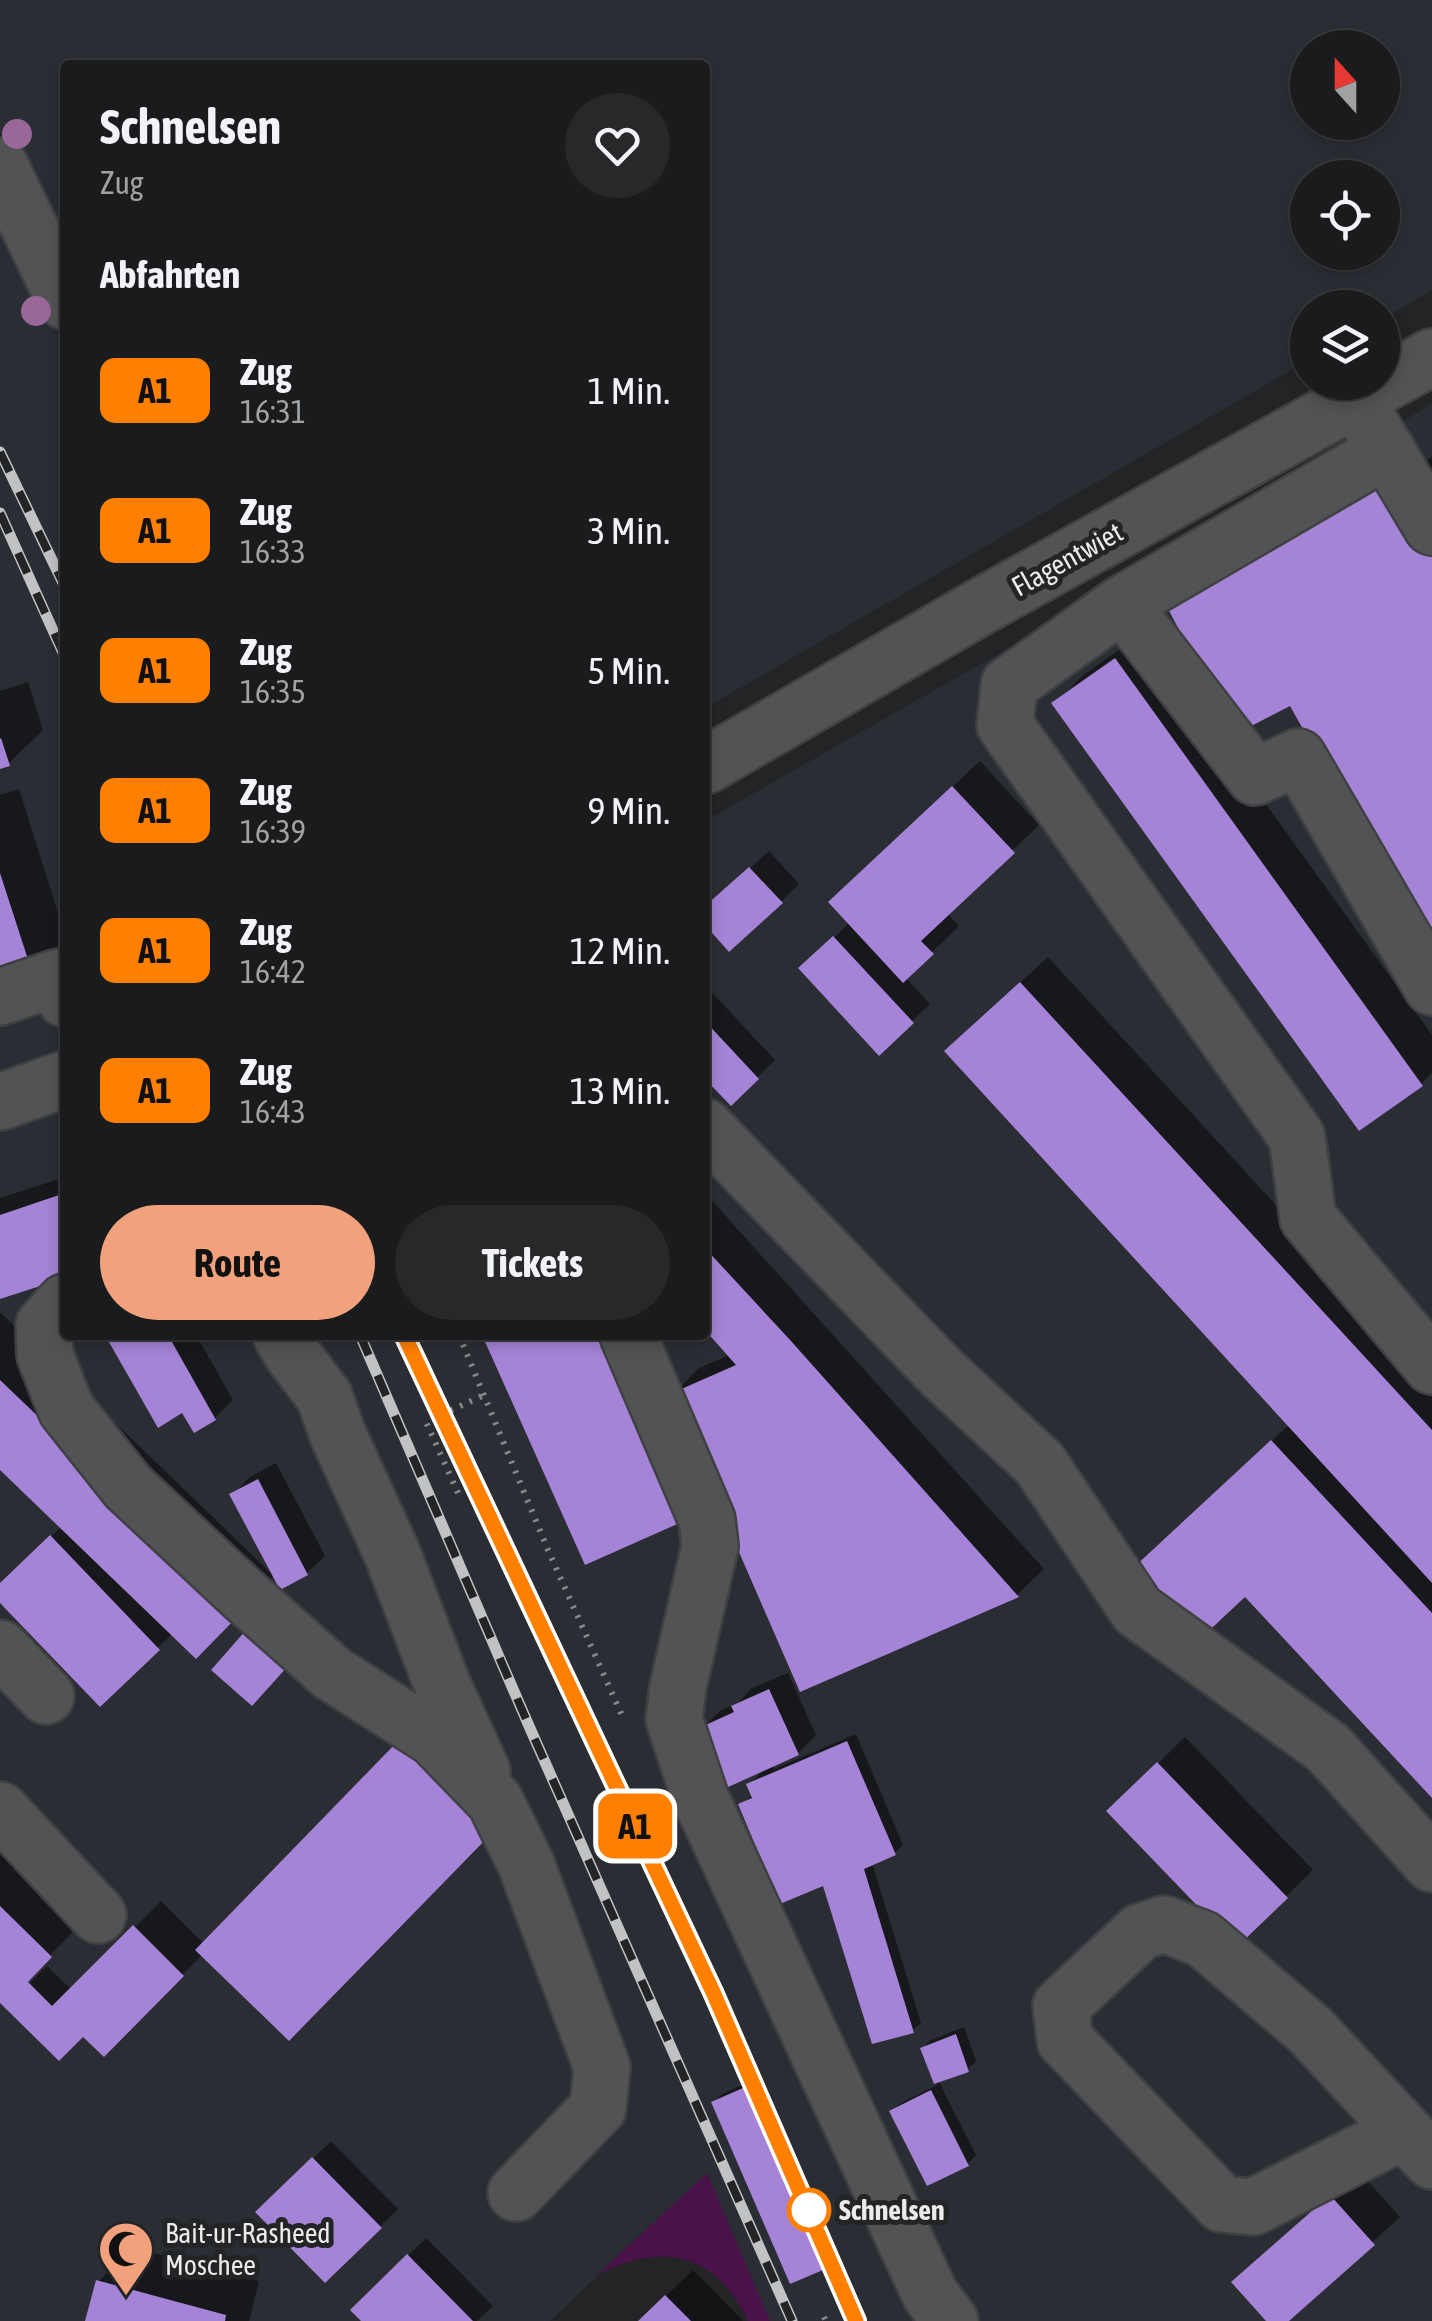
<!DOCTYPE html>
<html lang="de">
<head>
<meta charset="utf-8">
<style>
	body { margin:0; font-family:"Asap Condensed",sans-serif; background:#272829; color:#f1f3f6; height:100vh; display:flex; flex-direction:column; font-size:38px; white-space:nowrap }
	* { box-sizing:border-box; margin:0 }
	p { font-size:32px; color:#9fa1a3 }
	.icon { flex:none; width:55px; height:55px; fill:none; stroke:currentColor; stroke-width:2; stroke-linecap:round; stroke-linejoin:round }
	.map { position:relative; flex:1; overflow:hidden }
	.side { position:absolute; left:60px; top:60px; width:650px; height:1280px; display:flex; flex-direction:column; background:#1a1b1c; border-radius:10px; box-shadow:0 5px 15px #0003,0 0 0 2px #38393b }
	.side>* { flex:none }
	.badge { padding:0 20px; border-radius:15px; font-size:35px; line-height:65px }
	.needle { width:65px; rotate:339deg }
	.tools { position:absolute; left:1290px; top:30px; display:grid; gap:20px }
	.tools a { display:grid; place-items:center; width:110px; height:110px; border-radius:50%; background:#1a1b1c; box-shadow:0 5px 15px #0003,0 0 0 2px #38393b; font-size:50px }
	.map>.badge { position:absolute; translate:-50% -50%; box-shadow:0 0 0 5px #fff }
	h2 { padding:0 40px; font-size:38px; line-height:90px }
	.round { display:grid; place-items:center; flex:none; width:105px; height:105px; border-radius:52px; background:#272829 }
	.head { display:flex; align-items:center; justify-content:space-between; height:170px; padding:0 40px }
	h1 { font-size:48px; font-weight:700; line-height:75px }
	.cta { display:flex; gap:20px; margin-top:auto; padding:20px 40px }
	.cta a { flex:1; height:115px; border-radius:60px; background:#f1a17c; color:#111; font-size:40px; font-weight:700; line-height:115px; text-align:center }
	.cta a+a { background:#272829; color:#f1f3f6 }
	ul { padding:0; list-style:none }
	li { display:flex; align-items:center; gap:30px; height:140px; padding:0 40px }
	li div { flex:1 }
	li b { display:block; font-size:38px }
	li em { font-style:normal }
	li .badge { min-width:110px; font-weight:700; text-align:center }
	.map>svg:first-child { display:block }
</style>
</head>
<body>
<div class="map">
<svg width="1432" height="2321" viewBox="0 0 1432 2321">
	<rect width="100%" height="100%" fill="#232426"/>
	<path fill="#2b2d34" fill-rule="evenodd" d="M0,0H1432V290L1383,319L1382,308H1308L1307,361L705,708V65H65V1335H705V821L1379,437L1432,403V2321H748L707,2173L550,2321H0ZM1308,48H1382V122H1308ZM1308,178H1382V252H1308Z"/>
	<path fill="#491249" d="M707,2173L770,2321H748C715,2252 662,2242 597,2275Z"/>
	<g fill="#0007">
		<polygon points="1422,453 1427,461 1432,456 1432,953 1291,702 1196,579"/>
		<polygon points="1143,633 1432,1035 1432,1073 1421,1084 1055,704 1081,677"/>
		<polygon points="28,682 43,730 8,764 0,767 0,691"/>
		<polygon points="980,761 1039,825 947,913 959,926 906,978 930,1004 912,1021 801,969 850,922 858,875"/>
		<polygon points="19,789 65,935 65,944 33,976 0,986 0,795"/>
		<polygon points="769,851 799,884 781,902 705,921 705,909"/>
		<polygon points="1048,957 1432,1375 1432,1794 1245,1593 1162,1542 1290,1424 974,1025"/>
		<polygon points="705,985 775,1060 757,1078 705,1075"/>
		<polygon points="65,1177 65,1275 0,1297 0,1198"/>
		<polygon points="705,1193 1044,1569 1017,1595 802,1689 715,1491 485,1335 675,1392 699,1368 730,1355 705,1326"/>
		<polygon points="0,1312 274,1576 232,1495 250,1477 276,1463 325,1556 307,1573 275,1575 196,1655 173,1633 100,1703 0,1599 0,1586 62,1526 0,1466"/>
		<polygon points="108,1335 196,1335 233,1400 215,1418 183,1410"/>
		<polygon points="788,1673 816,1735 798,1753 772,1764 774,1769 856,1734 903,1845 895,1853 872,1863 921,2023 912,2031 825,1883 740,1805 753,1795 749,1785 765,1769 702,1729 720,1711 738,1703 752,1688"/>
		<polygon points="1185,1737 1313,1870 1237,1944 1110,1811"/>
		<polygon points="0,1854 76,1929 21,1985 25,1988 47,1966 72,1990 161,1901 204,1944 203,1954 104,2053 84,2033 0,1999"/>
		<polygon points="964,2027 976,2061 968,2069 938,2080 976,2155 967,2164 892,2111 901,2103 937,2085 923,2048 931,2040"/>
		<polygon points="752,2081 830,2259 822,2268 714,2102 722,2094"/>
		<polygon points="331,2141 398,2209 325,2280 259,2212"/>
		<polygon points="1358,2170 1400,2217 1285,2321 1269,2321 1235,2282"/>
		<polygon points="426,2238 493,2306 477,2321 365,2321 354,2310"/>
		<polygon points="132,2247 259,2281 249,2321 87,2321 98,2282"/>
		<polygon points="693,2270 743,2321 640,2321"/>
	</g>
	<g fill="#a583d6">
		<polygon points="1395,478 1432,544 1432,958 1290,706 1234,735 1166,605"/>
		<polygon points="1115,658 1423,1086 1359,1131 1051,703"/>
		<polygon points="1,738 10,766 0,769 0,739"/>
		<polygon points="952,786 1015,853 921,941 934,954 903,983 828,902"/>
		<polygon points="749,867 783,903 729,952 705,925 705,906"/>
		<polygon points="0,873 34,978 0,989"/>
		<polygon points="833,936 914,1023 879,1056 798,968"/>
		<polygon points="1020,982 1432,1430 1432,1583 944,1051"/>
		<polygon points="705,1021 759,1079 731,1106 705,1079"/>
		<polygon points="65,1193 65,1278 0,1299 0,1215"/>
		<polygon points="705,1248 791,1341 1019,1597 800,1692 670,1394 736,1365 705,1330"/>
		<polygon points="105,1335 168,1335 216,1420 194,1433 182,1413 158,1428"/>
		<polygon points="482,1335 611,1335 693,1517 585,1565"/>
		<polygon points="0,1380 242,1612 196,1659 0,1470"/>
		<polygon points="1271,1440 1432,1613 1432,1798 1245,1597 1198,1641 1132,1569"/>
		<polygon points="258,1479 308,1575 280,1590 229,1494"/>
		<polygon points="50,1535 160,1650 100,1707 0,1603 0,1583"/>
		<polygon points="247,1629 288,1666 252,1706 211,1670"/>
		<polygon points="769,1689 799,1755 726,1788 699,1728 734,1712 731,1706"/>
		<polygon points="398,1741 492,1833 289,2041 195,1950"/>
		<polygon points="847,1741 896,1855 864,1869 914,2033 872,2044 823,1886 780,1904 738,1804 752,1798 746,1784"/>
		<polygon points="1157,1762 1288,1898 1237,1947 1106,1811"/>
		<polygon points="0,1906 52,1957 28,1982 52,2006 133,1925 184,1976 104,2057 83,2037 59,2061 0,2003"/>
		<polygon points="956,2034 969,2072 934,2084 920,2048"/>
		<polygon points="743,2088 823,2270 790,2284 711,2102"/>
		<polygon points="931,2090 969,2166 927,2186 889,2111"/>
		<polygon points="312,2157 382,2228 325,2283 255,2212"/>
		<polygon points="1330,2195 1375,2245 1289,2321 1266,2321 1231,2282"/>
		<polygon points="407,2254 473,2321 361,2321 350,2310"/>
		<polygon points="96,2280 226,2315 225,2321 85,2321"/>
		<polygon points="665,2295 691,2321 638,2321"/>
	</g>
	<g fill="none" stroke-linecap="round" stroke-linejoin="round">
		<g stroke="#3f4042" stroke-width="60">
			<g id="minor">
				<polyline points="0,166 65,301"/>
				<polyline points="1368,420 1432,527"/>
				<polyline points="1387,450 1122,604 1009,685 1005,725 1297,1137 1308,1218 1432,1366"/>
				<polyline points="1122,604 1255,777 1298,757 1432,987"/>
				<polyline points="705,766 987,603 1432,357"/>
				<polyline points="0,997 59,977 65,999"/>
				<polyline points="0,1102 65,1079"/>
				<polyline points="705,1127 941,1372 1040,1464 1137,1610 1328,1748 1432,1864"/>
				<polyline points="65,1302 44,1325 45,1355 66,1409 128,1487 246,1597 333,1674 434,1738 495,1801 526,1864 602,2067 598,2108 516,2193"/>
				<polyline points="281,1335 293,1355 324,1396 338,1435 392,1553 442,1684 482,1771"/>
				<polyline points="628,1335 707,1520 710,1546 678,1687 674,1719 700,1797 930,2294 950,2321"/>
				<polyline points="0,1648 46,1696"/>
				<polyline points="0,1810 98,1915"/>
				<polyline points="1404,2131 1253,2207 1222,2204 1065,2040 1061,2006 1140,1932 1164,1924 1203,1939 1310,2030 1432,2161"/>
			</g>
		</g>
		<g stroke="#87888a" stroke-width="6" stroke-dasharray="2.5 8" stroke-linecap="butt">
			<polyline points="459,1335 548,1550 624,1720"/>
			<polyline points="458,1493 426,1422 484,1395"/>
			<polyline points="824,2317 826,2321"/>
		</g>
		<use href="#minor" stroke="#525354" stroke-width="55"/>
		<g stroke="#c1c2c3" stroke-width="11">
			<g id="rail">
				<polyline points="0,452 65,587"/>
				<polyline points="0,513 65,657"/>
				<polyline points="360,1335 529,1726 792,2321"/>
				<polyline points="404,1335 713,1992 856,2321"/>
			</g>
		</g>
		<use href="#rail" stroke="#232426" stroke-width="8" stroke-dasharray="22" stroke-linecap="butt"/>
	</g>
	<g fill="#996798">
		<circle cx="17" cy="134" r="15"/>
		<circle cx="36" cy="311" r="15"/>
	</g>
	<g fill="none" stroke-linecap="round" stroke-linejoin="round">
		<g stroke="#fff" stroke-width="22">
			<polyline id="line" points="404,1335 713,1992 856,2321"/>
		</g>
		<use href="#line" stroke="#ff8000" stroke-width="15"/>
	</g>
	<defs>
		<g id="mosque-pin" transform="scale(2.875)"><path d="M0 17L-7.5 6A9.5 9.5 0 1 1 7.5 6Z" fill="#f1a17c" stroke="#232426"/><path d="M3.5-4.9A6 6 0 1 0 3.5 4.9A5 5 0 1 1 3.5-4.9Z" fill="#111"/></g>
	</defs>
	<g fill-rule="evenodd">
		<use href="#mosque-pin" x="126" y="2249"/>
	</g>
	<circle fill="#fff" stroke="#ff8000" stroke-width="5" cx="809" cy="2210" r="20"/>
	<g text-anchor="middle" stroke-width="10" stroke-linejoin="round" paint-order="stroke">
		<g font-size="28" fill="#eaebec" stroke="#232426">
			<text transform="translate(1067 559) rotate(-29)" y="10">Flagentwiet</text>
		</g>
		<g font-size="28" font-weight="bold" fill="#eaebec" stroke="#232426" text-anchor="start">
			<text x="839" y="2220">Schnelsen</text>
		</g>
		<g font-size="28" fill="#eaebec" stroke="#232426" text-anchor="start">
			<text x="165" y="2243">Bait-ur-Rasheed<tspan x="165" dy="32">Moschee</tspan></text>
		</g>
	</g>
</svg>
<div class="tools">
<a><svg class="needle" viewBox="-14 -14 28 28"><path d="M0-13l5 13h-10z" fill="#e53935"/><path d="M0 13l5-13h-10z" fill="#9fa1a3"/></svg></a>
<a><svg class="icon" aria-label="locate" viewBox="0 0 24 24"><circle cx="12" cy="12" r="6"/><path d="M12 2v4M12 18v4M2 12h4M18 12h4"/></svg></a>
<a><svg class="icon" aria-label="layers" viewBox="0 0 24 24"><path d="M12 4l9 5-9 5-9-5zM3 14l9 5 9-5"/></svg></a>
</div>
<b class="badge" style="left:635px;top:1826px;background:#ff8000;color:#111">A1</b>
<section class="side">
<div class="head"><div><h1>Schnelsen</h1><p>Zug</p></div><a class="round"><svg class="icon" aria-label="heart" viewBox="0 0 24 24"><path d="M12 20l-8-8c-3-5 5-10 8-4 3-6 11-1 8 4z"/></svg></a></div>
<h2>Abfahrten</h2>
<ul>
<li><span class="badge" style="background:#ff8000;color:#111">A1</span><div><b>Zug</b><p>16:31</p></div><em>1 Min.</em></li>
<li><span class="badge" style="background:#ff8000;color:#111">A1</span><div><b>Zug</b><p>16:33</p></div><em>3 Min.</em></li>
<li><span class="badge" style="background:#ff8000;color:#111">A1</span><div><b>Zug</b><p>16:35</p></div><em>5 Min.</em></li>
<li><span class="badge" style="background:#ff8000;color:#111">A1</span><div><b>Zug</b><p>16:39</p></div><em>9 Min.</em></li>
<li><span class="badge" style="background:#ff8000;color:#111">A1</span><div><b>Zug</b><p>16:42</p></div><em>12 Min.</em></li>
<li><span class="badge" style="background:#ff8000;color:#111">A1</span><div><b>Zug</b><p>16:43</p></div><em>13 Min.</em></li>
</ul>
<div class="cta"><a>Route</a><a>Tickets</a></div>
</section>
</div>
</body>
</html>
